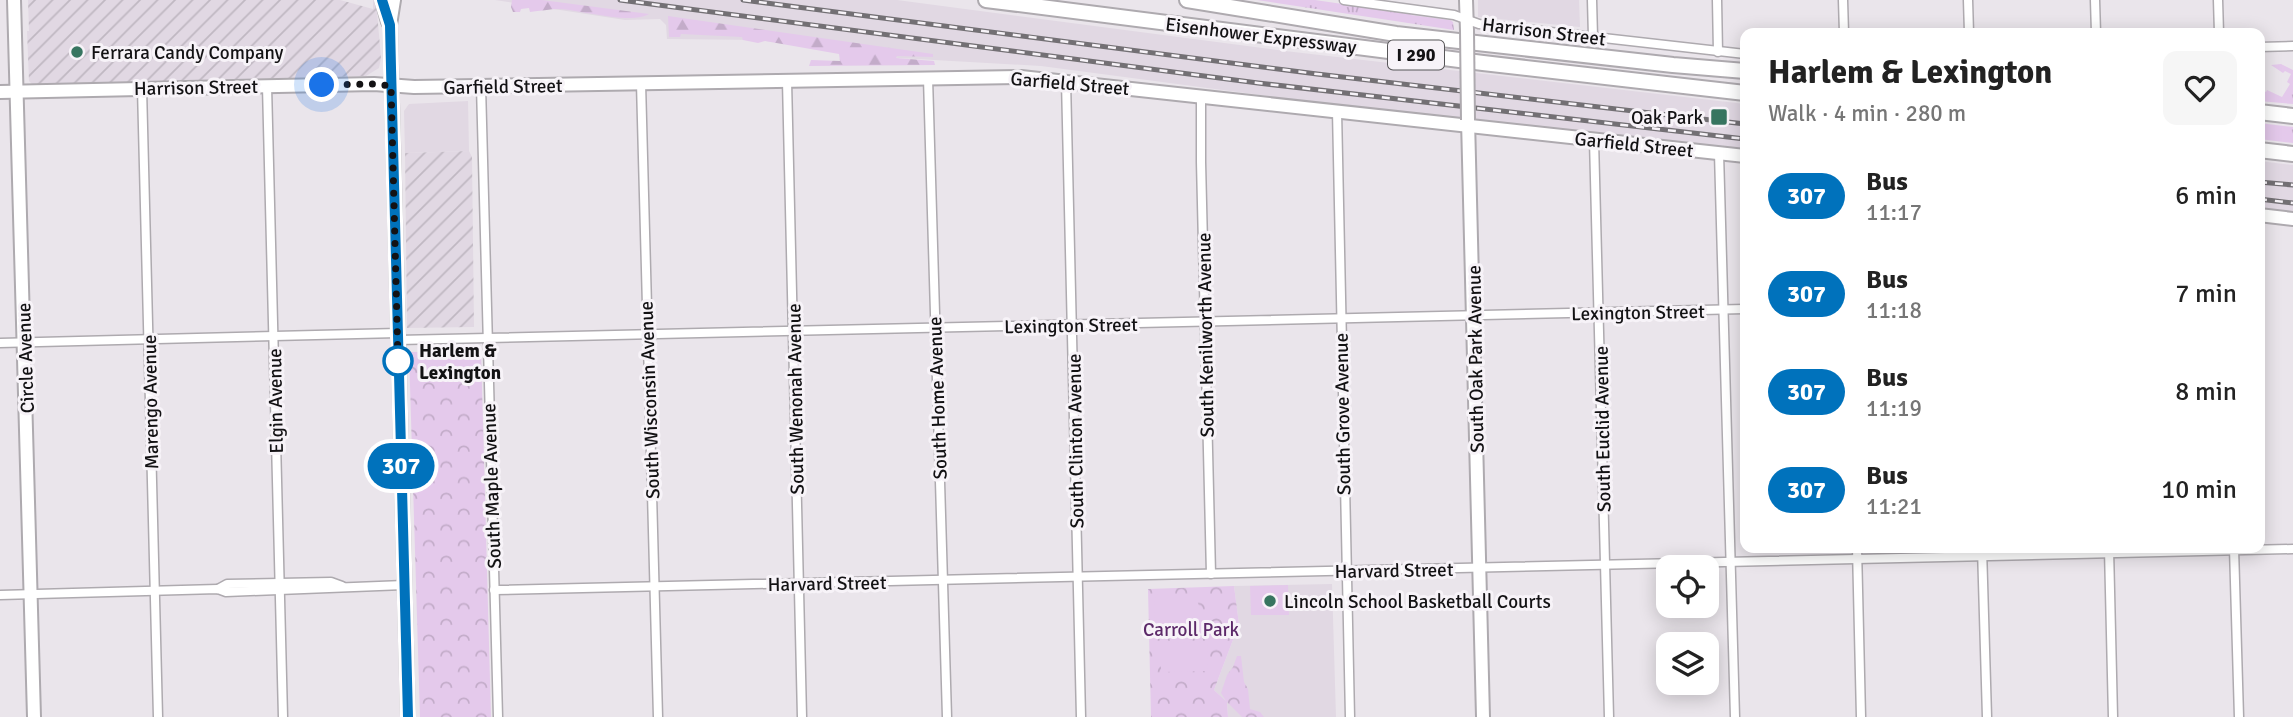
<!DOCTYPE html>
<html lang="en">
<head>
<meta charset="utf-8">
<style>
	body { margin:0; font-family:Signika,sans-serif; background:#f6f6f6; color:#222; height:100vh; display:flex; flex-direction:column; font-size:26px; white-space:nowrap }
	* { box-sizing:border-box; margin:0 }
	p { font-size:23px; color:#767676 }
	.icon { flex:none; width:38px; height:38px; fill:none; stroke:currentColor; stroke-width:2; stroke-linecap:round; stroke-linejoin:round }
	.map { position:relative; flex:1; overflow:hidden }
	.details { position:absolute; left:1740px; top:28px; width:525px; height:525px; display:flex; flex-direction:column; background:#fff; border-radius:14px; box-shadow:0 4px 18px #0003 }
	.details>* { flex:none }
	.badge { padding:0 14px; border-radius:23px; font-size:24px; line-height:46px }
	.buttons { position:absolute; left:1656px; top:555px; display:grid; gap:14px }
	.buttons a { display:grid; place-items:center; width:63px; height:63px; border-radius:14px; background:#fff; box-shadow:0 4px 18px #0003; font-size:35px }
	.you { position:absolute; width:35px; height:35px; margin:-18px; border:5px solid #fff; border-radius:50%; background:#1a73e8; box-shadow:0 0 0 10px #1a73e833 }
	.map>.badge { position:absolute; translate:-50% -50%; box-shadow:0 0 0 4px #fff }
	.round { display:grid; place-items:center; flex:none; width:74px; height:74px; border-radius:14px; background:#f6f6f6 }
	.headline { display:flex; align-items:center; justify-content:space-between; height:119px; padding:0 28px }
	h1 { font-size:33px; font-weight:800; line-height:52px }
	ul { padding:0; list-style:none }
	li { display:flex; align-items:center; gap:21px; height:98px; padding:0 28px }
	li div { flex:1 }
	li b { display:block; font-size:26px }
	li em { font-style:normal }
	li .badge { min-width:77px; font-weight:700; text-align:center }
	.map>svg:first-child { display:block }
</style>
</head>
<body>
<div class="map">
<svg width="2293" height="717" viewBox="0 0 2293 717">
	<defs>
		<pattern id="industrial-furrows" width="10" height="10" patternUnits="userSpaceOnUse" patternTransform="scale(1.75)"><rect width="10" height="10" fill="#e1d8e3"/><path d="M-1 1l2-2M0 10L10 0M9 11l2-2" fill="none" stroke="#c0b8c2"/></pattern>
		<pattern id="grass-tufts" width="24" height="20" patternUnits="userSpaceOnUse" patternTransform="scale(1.75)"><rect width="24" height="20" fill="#e4c9eb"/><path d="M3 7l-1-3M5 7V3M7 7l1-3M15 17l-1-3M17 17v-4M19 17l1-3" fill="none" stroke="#c3acc9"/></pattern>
		<pattern id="forest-firs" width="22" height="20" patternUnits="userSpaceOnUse" patternTransform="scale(1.75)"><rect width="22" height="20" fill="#e4c9eb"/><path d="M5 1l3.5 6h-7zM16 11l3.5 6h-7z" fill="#c3acc9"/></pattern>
		<pattern id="park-crowns" width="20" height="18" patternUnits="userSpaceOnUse" patternTransform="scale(1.75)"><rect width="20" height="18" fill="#e4c9eb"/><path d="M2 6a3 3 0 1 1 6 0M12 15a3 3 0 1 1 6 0" fill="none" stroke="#c3acc9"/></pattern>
	</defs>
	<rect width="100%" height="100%" fill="#eae5eb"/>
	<g fill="#e1d8e3">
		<polygon points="495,0 897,0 1285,51 1745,104 1745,151 1373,110 1041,66 899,58 758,40 667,39 666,25 660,19 625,20"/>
		<polygon points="1478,0 1579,0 1580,27 1478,17"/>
		<polygon points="468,101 469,151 405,153 404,111 409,104"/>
		<polygon points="2259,161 2293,165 2293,212 2259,208"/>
		<polygon points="1332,584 1336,717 1228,717 1227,702 1214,690 1239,624 1234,586"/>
	</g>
	<g fill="url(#industrial-furrows)">
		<polygon points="28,0 340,0 373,9 373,0 376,0 381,58 379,68 366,76 33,85 29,81 27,31 29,31"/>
		<polygon points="469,151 472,157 474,327 407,328 405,153"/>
	</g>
	<g fill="url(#grass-tufts)">
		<polygon points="1257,0 1315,0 1411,14 1411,15 1450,20 1453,22 1454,30"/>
		<polygon points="2281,64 2293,70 2293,104 2259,101 2259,92 2262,90 2266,92 2267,90 2282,97 2290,84 2287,82 2291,74 2285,71 2283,73 2271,65"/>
		<polygon points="2259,123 2293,127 2293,143 2259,139"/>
	</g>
	<g fill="url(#forest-firs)">
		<path d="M512,0H542L649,14C631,25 581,10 559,9C550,9 540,11 530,12L529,8L521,9L520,12H513L511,7Z"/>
		<polygon points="668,16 933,54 933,57 897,56 896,58 934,61 935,65 809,66 811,60 840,61 839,54 765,41 758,43 743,40 742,37 681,34 680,37 669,37"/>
	</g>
	<g fill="url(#park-crowns)">
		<polygon points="481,351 491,717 420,717 409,352"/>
		<polygon points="1234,586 1239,624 1214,690 1226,701 1221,693 1227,675 1233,667 1237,656 1241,656 1244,682 1248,689 1250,709 1260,712 1264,717 1242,717 1227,702 1228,717 1151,717 1148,589"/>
	</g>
	<g fill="#e4c9eb">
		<polygon points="1288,585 1289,615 1251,615 1250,586"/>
		<polygon points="1158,594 1195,594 1199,606 1199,628 1183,638 1156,638 1154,600"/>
		<polygon points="1207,642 1208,671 1161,672 1161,643"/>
	</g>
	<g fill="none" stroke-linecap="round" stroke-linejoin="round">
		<g stroke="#aeaaaf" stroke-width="11">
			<g id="street">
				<polyline points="1344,0 1454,15 1479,24 1745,54"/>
				<polyline points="1592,0 1593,37"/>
				<polyline points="1717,0 1718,52"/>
				<polyline points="1843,0 1844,33"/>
				<polyline points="1968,0 1969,33"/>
				<polyline points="2095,0 2096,33"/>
				<polyline points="2218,0 2219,33"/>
				<polyline points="2259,47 2293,46"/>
				<polyline points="928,78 947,717"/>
				<polyline points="787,81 802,717"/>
				<polyline points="1066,81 1081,717"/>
				<polyline points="641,83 658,717"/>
				<polyline points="267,86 283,717"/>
				<polyline points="481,86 498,717"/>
				<polyline points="142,88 158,717"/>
				<polyline points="1201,96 1201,162 1211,574"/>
				<polyline points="1337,111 1350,717"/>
				<polyline points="1594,140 1609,717"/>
				<polyline points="1719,153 1735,717"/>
				<polyline points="398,340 1745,309"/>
				<polyline points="0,343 398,333"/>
				<polyline points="1857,548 1861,717"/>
				<polyline points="1982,548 1987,717"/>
				<polyline points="2234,548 2239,717"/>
				<polyline points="2109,549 2113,717"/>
				<polyline points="218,589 227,584 331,582 342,586"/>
				<polyline points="494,590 2293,549"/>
				<polyline points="0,595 218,589 226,592 404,585"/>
			</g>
		</g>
		<g stroke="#aeaaaf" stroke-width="16">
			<g id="secondary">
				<polyline points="14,0 34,717"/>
				<polyline points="1466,0 1467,31"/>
				<polyline points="0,92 374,84 414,87 1021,77 1745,156"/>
				<polyline points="1468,120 1483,717"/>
				<polyline points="2259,215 2293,219"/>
			</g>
		</g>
		<g stroke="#aeaaaf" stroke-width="16">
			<g id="primary">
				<polyline points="382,0 388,22"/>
				<polyline points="394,0 390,25 408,717"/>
			</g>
		</g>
		<g stroke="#aeaaaf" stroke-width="18">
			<g id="highway">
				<polyline points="986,0 1483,63 1745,93"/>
				<polyline points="1187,0 1396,34 1673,65 1745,71"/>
				<polyline points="2259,112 2293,116"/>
				<polyline points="2259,150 2293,154"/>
			</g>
		</g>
		<use href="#street" stroke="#fff" stroke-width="8"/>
		<use href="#secondary" stroke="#fff" stroke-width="12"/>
		<use href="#primary" stroke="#fff" stroke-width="12"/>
		<use href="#highway" stroke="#fff" stroke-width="14"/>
		<g stroke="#737074" stroke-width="5">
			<g id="rail">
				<polyline points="620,0 1258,83 1745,139"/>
				<polyline points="743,0 1317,74 1745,124"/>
				<polyline points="2259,182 2293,185"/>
				<polyline points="2259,199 2293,203"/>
			</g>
		</g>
		<use href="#rail" stroke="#f7f3f8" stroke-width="2.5" stroke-dasharray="8" stroke-linecap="butt"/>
		<g stroke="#aeaaaf" stroke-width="16" stroke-linecap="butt">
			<polyline id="secondary-bridge" points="1467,31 1468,120"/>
		</g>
		<use href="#secondary-bridge" stroke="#fff" stroke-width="12"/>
	</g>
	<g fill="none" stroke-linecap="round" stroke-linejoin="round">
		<g stroke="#fff" stroke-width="16">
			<polyline id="line" points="382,0 390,25 391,68 408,717"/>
		</g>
		<use href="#line" stroke="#0072bc" stroke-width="10"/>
		<polyline stroke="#131214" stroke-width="7" stroke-dasharray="0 12.6" points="322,85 374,84 391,86 398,361"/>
	</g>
	<g fill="#377560" stroke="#f7f3f8" stroke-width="2.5">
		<circle cx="77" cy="52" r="7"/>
		<rect x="1710" y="108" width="18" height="18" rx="3.5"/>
		<circle cx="1270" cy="601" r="7"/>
	</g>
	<circle fill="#fff" stroke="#0072bc" stroke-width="3.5" cx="398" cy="361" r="14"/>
	<g text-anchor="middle" stroke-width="6" stroke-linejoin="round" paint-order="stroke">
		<rect fill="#f7f3f8" stroke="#575658" stroke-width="2" x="1388" y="40.5" width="56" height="29" rx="5"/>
		<g font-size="18" font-weight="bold" fill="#131214">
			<text x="1416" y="61">I 290</text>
		</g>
		<g font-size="19" fill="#131214" stroke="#f7f3f8">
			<text transform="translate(1544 31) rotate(7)" y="7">Harrison Street</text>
			<text transform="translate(1261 35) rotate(7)" y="7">Eisenhower Expressway</text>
			<text transform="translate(1070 83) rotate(5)" y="7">Garfield Street</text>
			<text transform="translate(503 86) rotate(-1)" y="7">Garfield Street</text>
			<text transform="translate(196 87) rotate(-1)" y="7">Harrison Street</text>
			<text transform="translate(1634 144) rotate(6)" y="7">Garfield Street</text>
			<text transform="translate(1638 312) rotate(-1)" y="7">Lexington Street</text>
			<text transform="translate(1071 325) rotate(-1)" y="7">Lexington Street</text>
			<text transform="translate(1205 335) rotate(-91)" y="7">South Kenilworth Avenue</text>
			<text transform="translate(25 358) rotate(-92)" y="7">Circle Avenue</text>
			<text transform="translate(1475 359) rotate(-91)" y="7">South Oak Park Avenue</text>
			<text transform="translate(937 398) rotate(-92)" y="7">South Home Avenue</text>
			<text transform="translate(795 399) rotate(-91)" y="7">South Wenonah Avenue</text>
			<text transform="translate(649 400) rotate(-92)" y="7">South Wisconsin Avenue</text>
			<text transform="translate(275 401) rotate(-91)" y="7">Elgin Avenue</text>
			<text transform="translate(150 402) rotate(-91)" y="7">Marengo Avenue</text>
			<text transform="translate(1342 414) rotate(-91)" y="7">South Grove Avenue</text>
			<text transform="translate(1602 429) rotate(-91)" y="7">South Euclid Avenue</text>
			<text transform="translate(1075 441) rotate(-91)" y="7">South Clinton Avenue</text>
			<text transform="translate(491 486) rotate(-92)" y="7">South Maple Avenue</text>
			<text transform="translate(1394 570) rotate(-1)" y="7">Harvard Street</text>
			<text transform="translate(827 583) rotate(-1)" y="7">Harvard Street</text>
		</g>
		<g font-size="19" fill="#131214" stroke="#f7f3f8" text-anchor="start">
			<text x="91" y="59">Ferrara Candy Company</text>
			<text x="1703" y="124" text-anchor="end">Oak Park</text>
			<text x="1284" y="608">Lincoln School Basketball Courts</text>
		</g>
		<g font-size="19" font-weight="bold" fill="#131214" stroke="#f7f3f8" text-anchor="start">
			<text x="419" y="357">Harlem &amp;<tspan x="419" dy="22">Lexington</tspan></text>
		</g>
		<g font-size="19" fill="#5c2969" stroke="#f7f3f8">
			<text x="1191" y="636">Carroll Park</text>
		</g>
	</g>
</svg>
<div class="buttons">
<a><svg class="icon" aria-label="locate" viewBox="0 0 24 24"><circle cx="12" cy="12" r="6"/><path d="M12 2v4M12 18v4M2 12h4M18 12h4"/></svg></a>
<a><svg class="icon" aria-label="layers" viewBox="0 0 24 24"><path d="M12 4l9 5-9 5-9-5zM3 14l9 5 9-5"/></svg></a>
</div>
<div class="you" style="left:322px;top:85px"></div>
<b class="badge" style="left:401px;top:466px;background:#0072bc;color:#fff">307</b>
<section class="details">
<div class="headline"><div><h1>Harlem &amp; Lexington</h1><p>Walk · 4 min · 280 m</p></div><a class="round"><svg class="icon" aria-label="heart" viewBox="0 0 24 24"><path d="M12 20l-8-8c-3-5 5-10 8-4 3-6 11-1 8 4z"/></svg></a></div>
<ul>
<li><span class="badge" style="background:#0072bc;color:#fff">307</span><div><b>Bus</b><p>11:17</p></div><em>6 min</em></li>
<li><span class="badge" style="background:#0072bc;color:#fff">307</span><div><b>Bus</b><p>11:18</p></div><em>7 min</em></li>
<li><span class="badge" style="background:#0072bc;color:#fff">307</span><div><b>Bus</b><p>11:19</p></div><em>8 min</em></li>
<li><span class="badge" style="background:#0072bc;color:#fff">307</span><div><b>Bus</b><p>11:21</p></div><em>10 min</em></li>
</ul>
</section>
</div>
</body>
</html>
